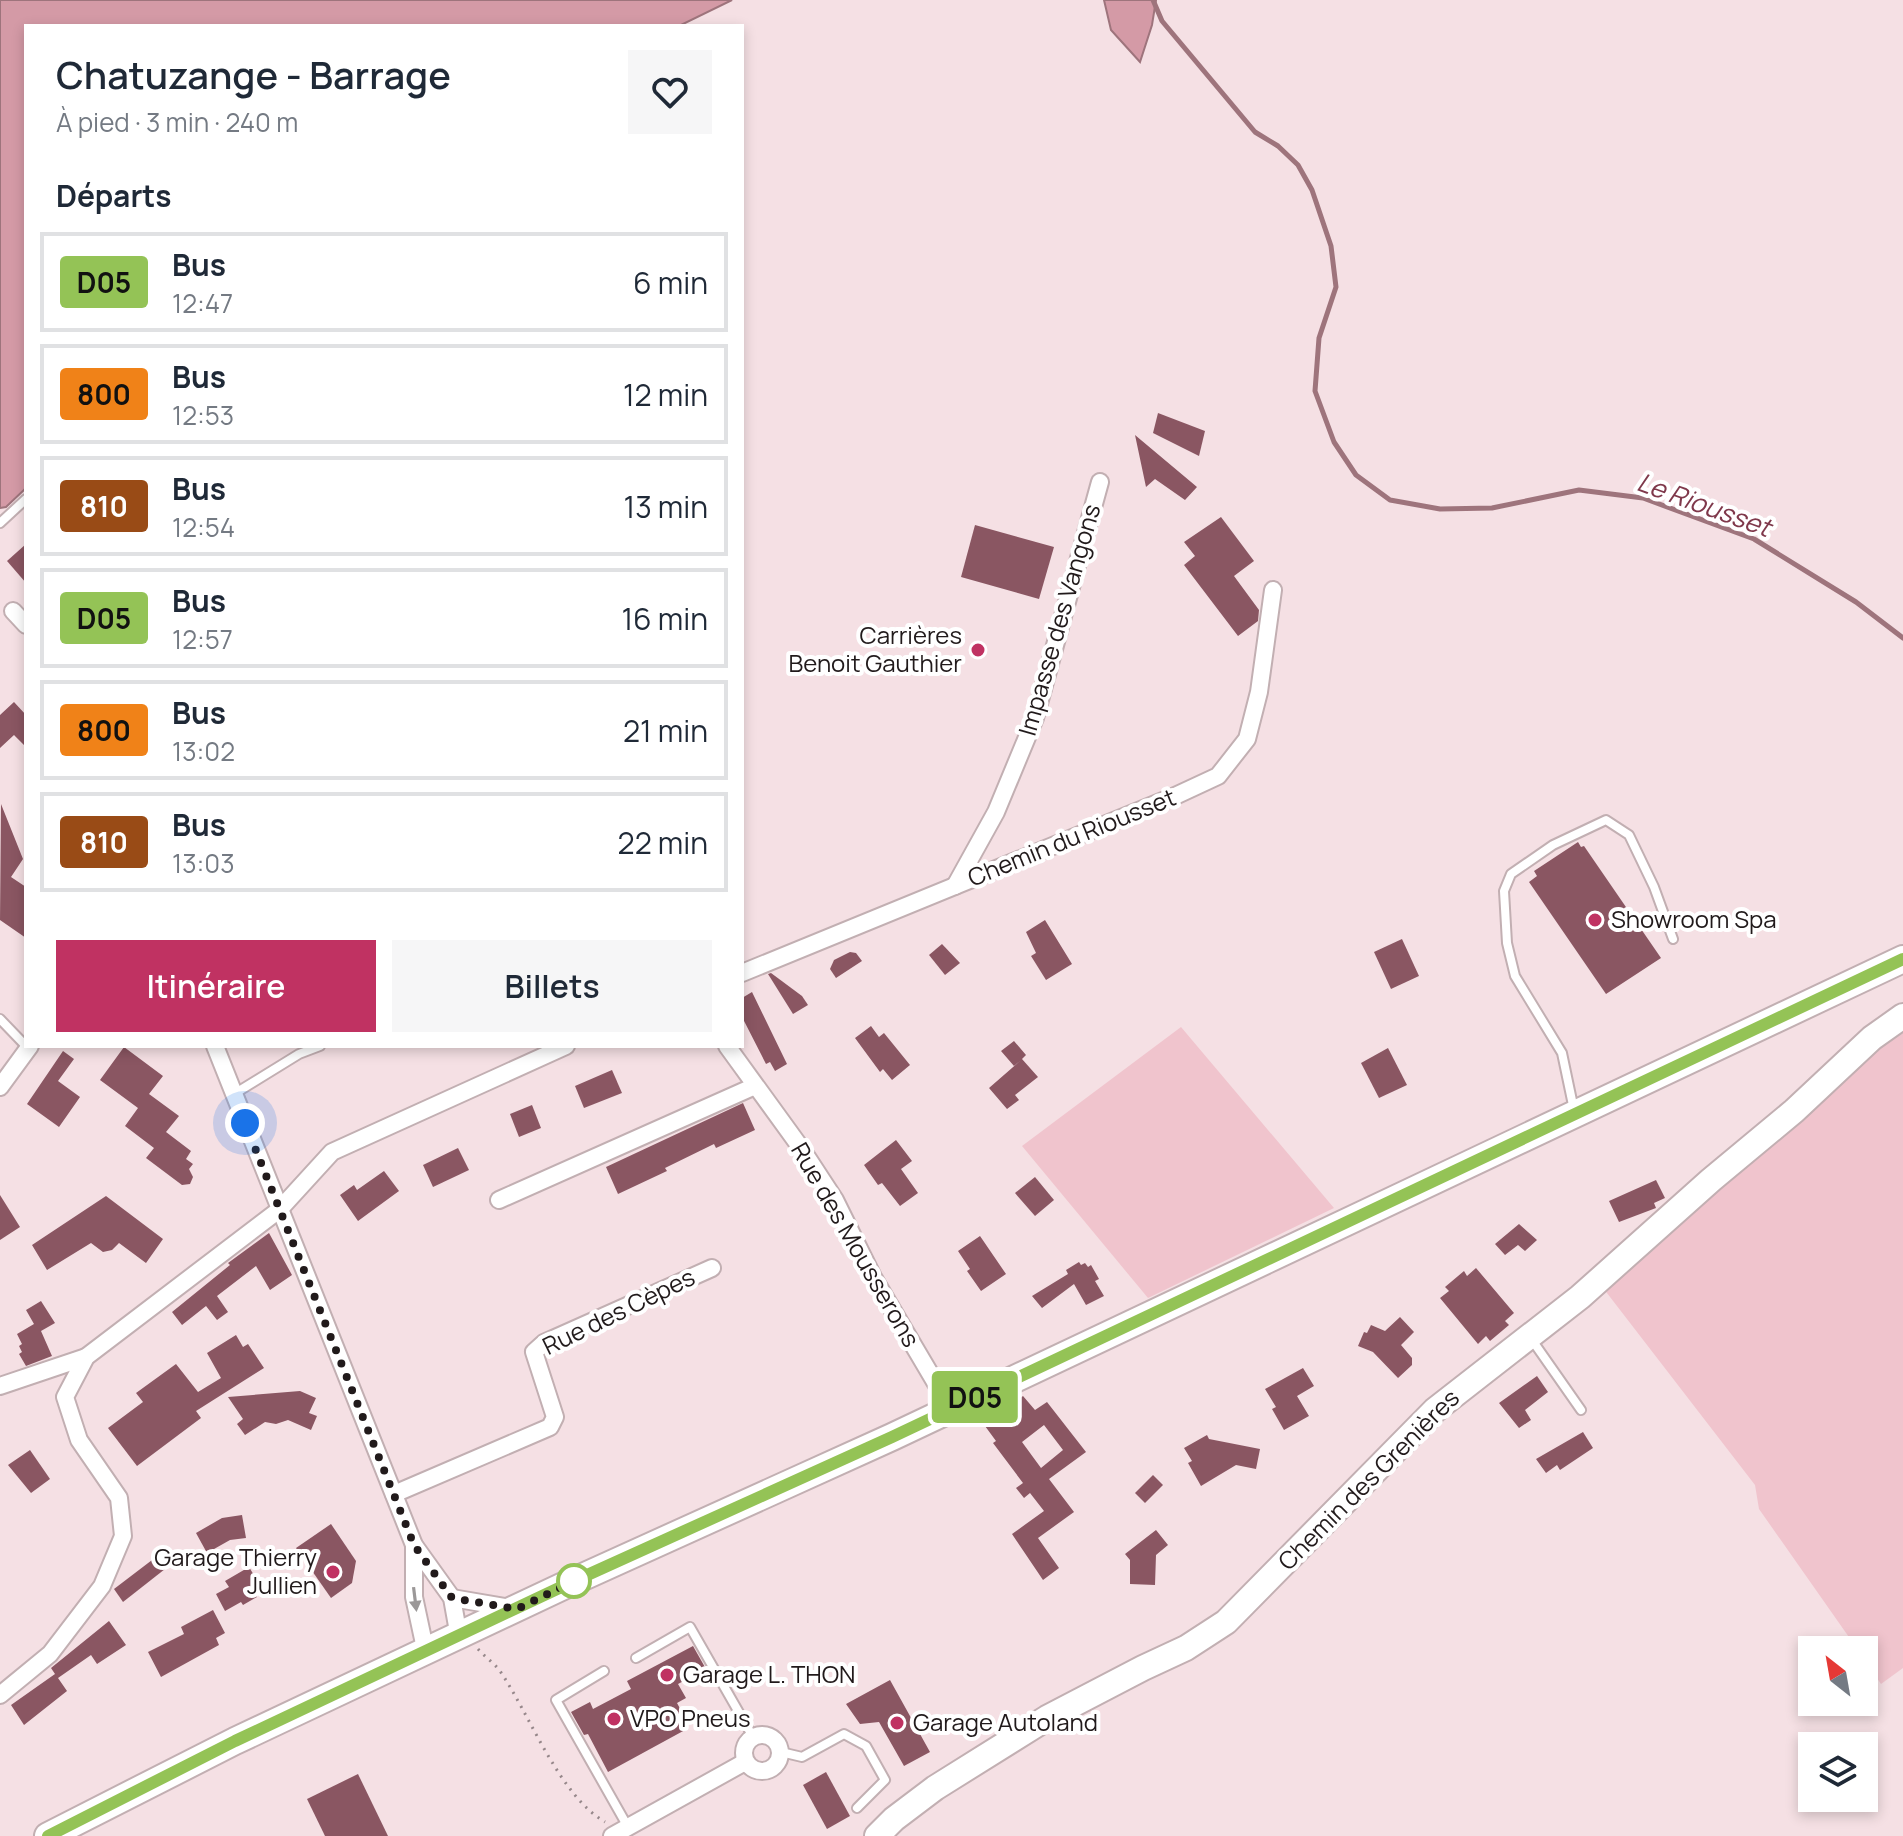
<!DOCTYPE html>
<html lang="fr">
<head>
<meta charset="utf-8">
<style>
	body { margin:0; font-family:Manrope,sans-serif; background:#f6f6f7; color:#1f2937; height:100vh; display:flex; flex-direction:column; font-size:30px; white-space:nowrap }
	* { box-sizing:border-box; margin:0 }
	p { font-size:26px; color:#747a83 }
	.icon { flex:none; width:44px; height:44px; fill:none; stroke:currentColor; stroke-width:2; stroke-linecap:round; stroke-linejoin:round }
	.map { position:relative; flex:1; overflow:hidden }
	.sheet { position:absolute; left:24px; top:24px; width:720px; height:1024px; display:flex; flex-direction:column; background:#fff; border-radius:0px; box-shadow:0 4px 12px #0003 }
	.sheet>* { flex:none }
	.badge { padding:0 16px; border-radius:6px; font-size:28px; line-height:52px }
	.needle { width:52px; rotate:329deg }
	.fabs { position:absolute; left:1798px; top:1636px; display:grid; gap:16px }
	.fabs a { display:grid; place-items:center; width:80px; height:80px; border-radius:0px; background:#fff; box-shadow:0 4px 12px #0003; font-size:40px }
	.you { position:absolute; width:40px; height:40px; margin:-20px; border:6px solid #fff; border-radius:50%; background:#1a73e8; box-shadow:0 0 0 12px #1a73e833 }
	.map>.badge { position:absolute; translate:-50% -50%; box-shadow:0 0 0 4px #fff }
	h2 { padding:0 32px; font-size:30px; line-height:72px }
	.round { display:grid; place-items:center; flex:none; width:84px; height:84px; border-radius:0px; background:#f6f6f7 }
	.headline { display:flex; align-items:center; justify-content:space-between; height:136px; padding:0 32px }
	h1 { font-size:38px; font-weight:600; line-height:60px }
	.action { display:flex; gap:16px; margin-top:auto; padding:16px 32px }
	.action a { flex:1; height:92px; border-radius:0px; background:#c03262; color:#fff; font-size:32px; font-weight:600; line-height:92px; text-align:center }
	.action a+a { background:#f6f6f7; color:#1f2937 }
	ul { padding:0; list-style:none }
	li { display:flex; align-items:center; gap:24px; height:100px; margin:0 16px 12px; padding:0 16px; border:4px solid #e0e1e3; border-radius:0px }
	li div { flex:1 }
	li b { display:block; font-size:30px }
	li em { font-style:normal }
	li .badge { min-width:88px; font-weight:700; text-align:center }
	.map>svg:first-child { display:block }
</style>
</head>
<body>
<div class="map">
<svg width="1903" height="1836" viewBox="0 0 1903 1836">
	<rect width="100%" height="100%" fill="#f5e0e4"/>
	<g fill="#f0c4cd">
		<polygon points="1903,1024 1903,1668 1881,1684 1864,1659 1864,1650 1858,1650 1759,1509 1755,1485 1600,1284"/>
		<polygon points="1181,1027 1334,1208 1148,1298 1022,1146"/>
	</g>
	<g fill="#d49aa6" stroke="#9e747c" stroke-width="2">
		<polygon points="0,0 732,0 679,26 26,26 26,488 6,507 0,508"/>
		<polygon points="1104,0 1156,0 1152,25 1140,62 1111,30"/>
	</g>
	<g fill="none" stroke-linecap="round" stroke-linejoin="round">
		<polyline stroke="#9e747c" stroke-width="5" points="1153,0 1162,21 1255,132 1278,146 1298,165 1312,190 1331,246 1336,287 1319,338 1315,391 1334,442 1356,475 1390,500 1440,509 1492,508 1579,490 1643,498 1754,539 1856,602 1903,638"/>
	</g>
	<g fill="#8a5662" fill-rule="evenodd">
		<polygon points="1158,413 1205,431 1199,456 1153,433"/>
		<polygon points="1135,435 1197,487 1185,500 1155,479 1146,487"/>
		<polygon points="1221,517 1254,561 1234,576 1259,610 1258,621 1238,636 1184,565 1195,556 1184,542"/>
		<polygon points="975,525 1054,547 1039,599 961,577"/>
		<polygon points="26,544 26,583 7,561"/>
		<polygon points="14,702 26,715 26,747 14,735 0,748 0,715"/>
		<polygon points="1,804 23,859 11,877 26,887 26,938 0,920"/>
		<polygon points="1578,842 1581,847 1584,846 1661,958 1606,994 1529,882 1537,876 1534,871"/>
		<polygon points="1045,920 1072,964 1046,980 1031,956 1036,953 1026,932"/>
		<polygon points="1402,939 1419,976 1391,989 1374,952"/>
		<polygon points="942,944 960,963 945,975 929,955"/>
		<polygon points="850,952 856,953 862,961 836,978 830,969 834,960"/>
		<polygon points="771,973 802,996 808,1005 793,1014 768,974"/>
		<polygon points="752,992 787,1064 775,1071 770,1062 766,1064 742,1017 742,998"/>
		<polygon points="871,1026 879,1037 884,1033 910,1065 892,1080 883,1069 880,1072 855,1038"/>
		<polygon points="1014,1041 1026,1055 1022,1059 1038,1077 1015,1095 1019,1100 1007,1109 989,1088 1021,1060 1014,1066 1001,1051"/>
		<polygon points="124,1047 163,1076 149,1094 179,1116 166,1132 191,1151 186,1159 193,1164 189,1169 193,1177 190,1184 182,1185 146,1158 154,1148 125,1126 138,1108 100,1080"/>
		<polygon points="1388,1048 1407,1085 1379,1098 1361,1063"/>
		<polygon points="63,1051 74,1059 58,1081 80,1097 59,1127 27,1104"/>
		<polygon points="612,1070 622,1093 584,1108 575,1086"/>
		<polygon points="743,1103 755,1130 716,1148 714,1144 665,1168 667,1171 618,1194 606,1167"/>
		<polygon points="532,1105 541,1128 519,1137 510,1114"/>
		<polygon points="896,1140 912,1161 901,1169 918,1193 900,1206 882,1183 878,1185 864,1165"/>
		<polygon points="458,1148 469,1170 433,1187 423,1165"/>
		<polygon points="384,1171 399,1191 358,1221 340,1195 354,1185 357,1190"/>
		<polygon points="1035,1177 1054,1200 1035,1216 1015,1193"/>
		<polygon points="1656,1180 1665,1198 1654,1203 1656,1208 1619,1222 1609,1201"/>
		<polygon points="0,1195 20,1227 0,1240"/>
		<polygon points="106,1196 163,1239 146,1263 119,1243 112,1250 103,1252 91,1243 47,1270 32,1245"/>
		<polygon points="1519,1224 1537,1240 1525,1251 1518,1245 1505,1255 1495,1244"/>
		<polygon points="269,1233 292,1275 270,1290 256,1266 217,1296 228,1312 217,1320 206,1306 182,1325 172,1312 230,1265 228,1263"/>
		<polygon points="980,1236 1006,1274 981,1291 967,1271 970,1269 958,1251"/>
		<polygon points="1079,1262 1081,1265 1085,1263 1088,1267 1091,1265 1099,1279 1095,1281 1104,1296 1086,1305 1074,1284 1042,1308 1032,1296 1068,1274 1066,1270"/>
		<polygon points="1476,1268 1514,1313 1505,1321 1509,1325 1490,1341 1486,1336 1478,1344 1440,1298 1449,1291 1445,1287 1464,1271 1467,1276"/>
		<polygon points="41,1301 55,1323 41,1331 52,1356 26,1366 19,1354 22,1352 19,1346 22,1344 17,1334 34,1324 26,1310"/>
		<polygon points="1400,1317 1414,1332 1401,1345 1412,1358 1412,1365 1398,1378 1373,1352 1358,1346 1364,1332 1367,1333 1371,1325 1385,1331"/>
		<polygon points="236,1335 243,1347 248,1344 264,1368 196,1411 201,1418 137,1466 108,1428 143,1402 136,1393 176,1364 198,1392 221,1378 207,1353"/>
		<polygon points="1303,1368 1314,1386 1297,1396 1309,1416 1284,1430 1272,1409 1276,1407 1265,1389"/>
		<polygon points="1537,1376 1548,1392 1525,1410 1531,1420 1519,1428 1499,1403"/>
		<polygon points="300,1391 316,1398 309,1413 317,1416 311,1430 288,1420 276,1424 265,1422 245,1435 237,1424 243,1419 228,1397"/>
		<path d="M1023,1396L1035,1410L1047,1402L1086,1452L1049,1479L1074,1512L1038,1538L1059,1568L1043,1580L1012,1534L1044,1511L1030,1493L1024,1498L1016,1488L1023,1483L993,1443L996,1441L985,1426ZM1044,1425L1063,1450L1041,1468L1022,1442Z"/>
		<polygon points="1583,1432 1593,1448 1560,1470 1557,1465 1546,1473 1536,1459"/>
		<polygon points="1207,1435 1209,1439 1260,1449 1256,1469 1236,1465 1201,1486 1188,1463 1192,1461 1184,1448"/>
		<polygon points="30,1450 50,1479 31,1493 8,1465"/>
		<polygon points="1153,1475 1163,1485 1145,1503 1135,1493"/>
		<polygon points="242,1515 246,1538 230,1540 207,1553 196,1533 222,1518"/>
		<polygon points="331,1524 356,1561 352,1583 331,1598 296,1548"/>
		<polygon points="1156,1530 1168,1545 1156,1555 1155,1585 1130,1584 1130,1560 1125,1554"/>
		<polygon points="156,1557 165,1569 123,1602 114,1589"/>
		<polygon points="249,1567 260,1585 252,1589 257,1597 243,1605 241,1602 225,1611 216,1594 229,1587 225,1581"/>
		<polygon points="213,1610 225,1633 216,1638 219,1645 161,1677 148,1652 184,1634 181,1627"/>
		<polygon points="109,1621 126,1645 97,1664 91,1655 58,1678 67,1691 24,1725 11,1705 55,1674 51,1668"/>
		<polygon points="693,1646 706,1669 678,1684 686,1698 677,1703 684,1716 679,1718 685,1730 608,1772 588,1734 584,1735 571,1712 590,1702 593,1709 631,1689 627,1681"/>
		<polygon points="890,1680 930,1752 904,1766 879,1722 860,1724 846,1704"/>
		<polygon points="826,1772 850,1816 827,1829 803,1785"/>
		<polygon points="358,1774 388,1836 325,1836 307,1799"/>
	</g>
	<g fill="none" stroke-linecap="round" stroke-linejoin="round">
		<g stroke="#c2afb2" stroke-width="12">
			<g id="lane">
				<polyline points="0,523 26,499"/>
				<polyline points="0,1019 26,1046"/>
				<polyline points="234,1094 299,1054 320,1046"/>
				<polyline points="1574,1110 1562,1053 1515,976 1507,943 1504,891 1511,874 1553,845 1606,820 1629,835 1654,887 1673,939"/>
				<polyline points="1532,1340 1581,1410"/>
				<polyline points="636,1658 690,1627 753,1737"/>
				<polyline points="604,1671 556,1700 628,1827"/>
				<polyline points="781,1752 802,1757 844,1734 866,1746 885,1780 857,1808"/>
			</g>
		</g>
		<g stroke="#c2afb2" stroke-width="20">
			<g id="street">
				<polyline points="13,611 26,625"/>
				<polyline points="955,886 996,812 1035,718 1100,482"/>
				<polyline points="742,973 1175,796 1218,776 1247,739 1259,692 1273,590"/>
				<polyline points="215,1046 414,1545 452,1598 459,1637"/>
				<polyline points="727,1046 801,1148 835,1200 873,1277 951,1409"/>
				<polyline points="0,1087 30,1046"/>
				<polyline points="499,1200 755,1086"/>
				<polyline points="0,1386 86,1357"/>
				<polyline points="394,1494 550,1427 555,1417 534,1352 544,1343 712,1268"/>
				<polyline points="414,1545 414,1597 426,1653"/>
				<polyline points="452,1598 511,1608"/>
				<polyline points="0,1695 50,1654 102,1586 123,1536 119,1498 79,1440 65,1397 86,1357 279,1210 332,1152 566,1046"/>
				<circle cx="762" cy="1753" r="18"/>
				<polyline points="612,1836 745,1762"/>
			</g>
		</g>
		<g stroke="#c2afb2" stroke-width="28">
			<polyline id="secondary" points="877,1836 894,1819 935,1788 1047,1718 1143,1668 1186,1648 1226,1622 1435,1410 1580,1297 1711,1180 1794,1111 1872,1038 1903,1016"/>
		</g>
		<g stroke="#c2afb2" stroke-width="30">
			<polyline id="primary" points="48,1836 235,1741 574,1581 892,1437 1903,959"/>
		</g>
		<path stroke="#96878a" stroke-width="3" stroke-dasharray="2 6" stroke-linecap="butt" d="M478,1649C485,1657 494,1663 500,1671C530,1715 559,1795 605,1822"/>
		<use href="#lane" stroke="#fff" stroke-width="8"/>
		<use href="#street" stroke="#fff" stroke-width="16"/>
		<use href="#secondary" stroke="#fff" stroke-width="24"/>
		<use href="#primary" stroke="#fff" stroke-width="26"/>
	</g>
	<defs><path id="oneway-solid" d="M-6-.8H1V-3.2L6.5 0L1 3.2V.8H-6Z" transform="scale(2)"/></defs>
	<use fill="#9b9898" href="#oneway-solid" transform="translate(415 1599) rotate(83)"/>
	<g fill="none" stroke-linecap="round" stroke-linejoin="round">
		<g stroke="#fff" stroke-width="18">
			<polyline id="line" points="48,1836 235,1741 574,1581 892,1437 1903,959"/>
		</g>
		<use href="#line" stroke="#94c356" stroke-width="12"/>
		<polyline stroke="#211a1b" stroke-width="8" stroke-dasharray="0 14.4" points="245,1123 414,1545 452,1598 517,1609 574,1581"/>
	</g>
	<g fill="#c03262" stroke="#fff" stroke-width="3">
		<circle cx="978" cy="650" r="8"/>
		<circle cx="1595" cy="920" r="8"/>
		<circle cx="333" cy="1572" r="8"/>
		<circle cx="667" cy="1675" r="8"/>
		<circle cx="614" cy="1719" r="8"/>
		<circle cx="897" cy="1723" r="8"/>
	</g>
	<circle fill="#fff" stroke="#94c356" stroke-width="4" cx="574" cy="1581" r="16"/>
	<g text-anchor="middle" stroke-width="8" stroke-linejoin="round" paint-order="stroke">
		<g font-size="24" fill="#211a1b" stroke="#fff">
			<text transform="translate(1060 620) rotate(-74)" y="8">Impasse des Vangons</text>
			<text transform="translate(1072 838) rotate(-22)" y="8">Chemin du Riousset</text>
			<text transform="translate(855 1245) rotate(60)" y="8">Rue des Mousserons</text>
			<text transform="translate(619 1312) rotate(-26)" y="8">Rue des Cèpes</text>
			<text transform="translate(1369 1480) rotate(-45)" y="8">Chemin des Grenières</text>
		</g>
		<g font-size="24" fill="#211a1b" stroke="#fff" text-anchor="start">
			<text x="962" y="644" text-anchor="end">Carrières<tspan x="962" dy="28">Benoit Gauthier</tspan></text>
			<text x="1611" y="928">Showroom Spa</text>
			<text x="317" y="1566" text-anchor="end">Garage Thierry<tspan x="317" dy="28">Jullien</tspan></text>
			<text x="683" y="1683">Garage L. THON</text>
			<text x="630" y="1727">VPO Pneus</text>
			<text x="913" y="1731">Garage Autoland</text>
		</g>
		<g font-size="26" font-style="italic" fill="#7f384b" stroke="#fff">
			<text transform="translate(1704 505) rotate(20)" y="9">Le Riousset</text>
		</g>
	</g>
</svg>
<div class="fabs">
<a><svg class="needle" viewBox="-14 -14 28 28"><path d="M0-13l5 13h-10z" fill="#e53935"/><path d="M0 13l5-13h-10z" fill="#747a83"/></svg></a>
<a><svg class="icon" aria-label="layers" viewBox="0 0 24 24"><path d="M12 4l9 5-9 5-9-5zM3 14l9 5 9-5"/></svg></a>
</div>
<div class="you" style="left:245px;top:1123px"></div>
<b class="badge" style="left:975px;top:1397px;background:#94c356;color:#111">D05</b>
<section class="sheet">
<div class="headline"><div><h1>Chatuzange - Barrage</h1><p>À pied · 3 min · 240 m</p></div><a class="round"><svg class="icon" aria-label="heart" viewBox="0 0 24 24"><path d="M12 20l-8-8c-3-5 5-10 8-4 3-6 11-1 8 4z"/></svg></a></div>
<h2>Départs</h2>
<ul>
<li><span class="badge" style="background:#94c356;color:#111">D05</span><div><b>Bus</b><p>12:47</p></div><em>6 min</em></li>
<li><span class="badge" style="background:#f08218;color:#111">800</span><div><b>Bus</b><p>12:53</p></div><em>12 min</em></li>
<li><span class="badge" style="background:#994b16;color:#fff">810</span><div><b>Bus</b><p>12:54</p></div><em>13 min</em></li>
<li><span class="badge" style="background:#94c356;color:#111">D05</span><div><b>Bus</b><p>12:57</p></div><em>16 min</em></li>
<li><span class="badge" style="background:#f08218;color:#111">800</span><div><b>Bus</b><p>13:02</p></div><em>21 min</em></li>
<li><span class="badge" style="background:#994b16;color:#fff">810</span><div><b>Bus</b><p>13:03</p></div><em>22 min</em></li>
</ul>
<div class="action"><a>Itinéraire</a><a>Billets</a></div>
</section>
</div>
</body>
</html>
